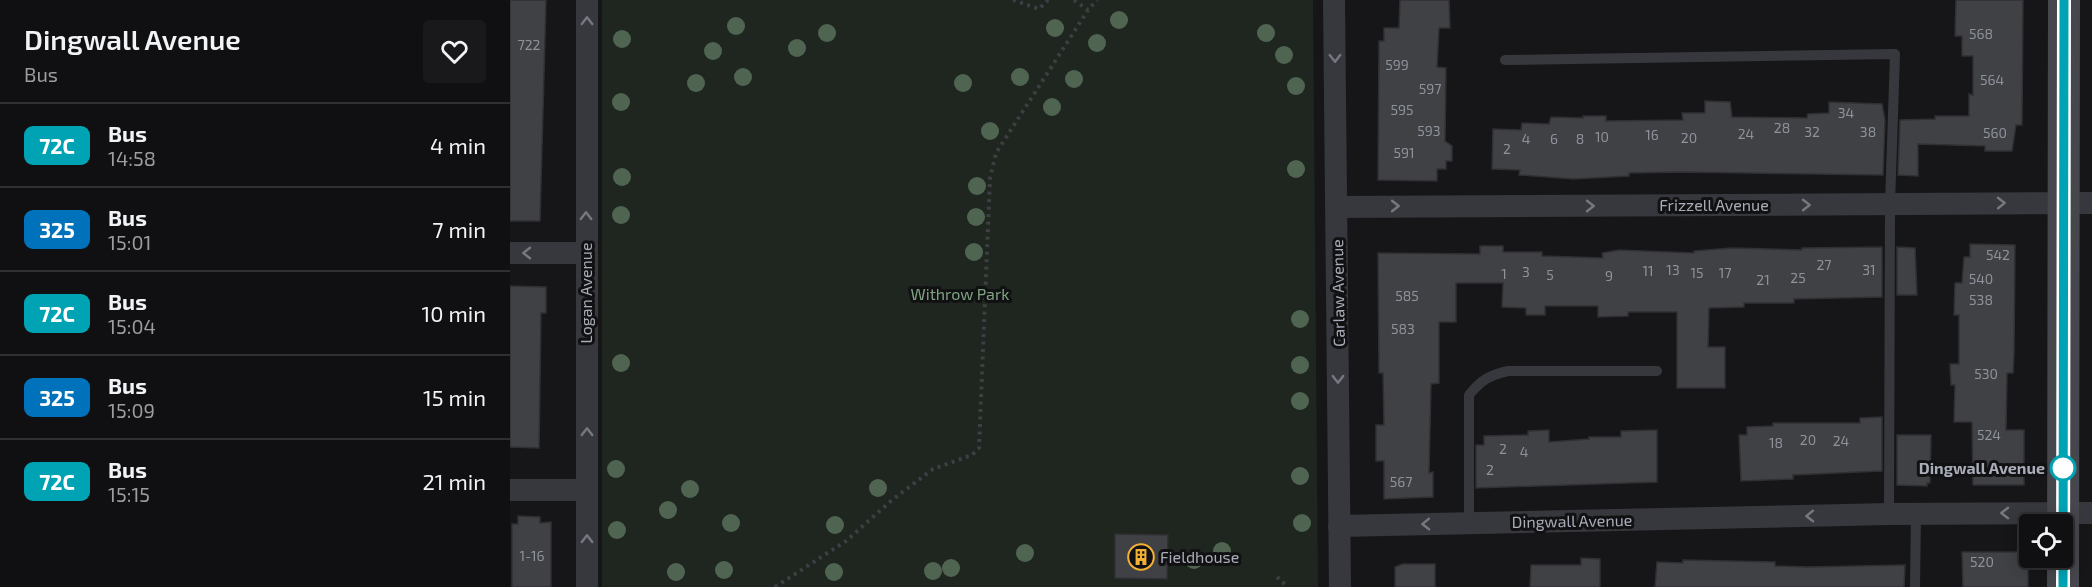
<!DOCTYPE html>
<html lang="en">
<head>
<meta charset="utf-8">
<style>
	body { margin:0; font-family:"Exo 2",sans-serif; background:#19191b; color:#f1f3f6; height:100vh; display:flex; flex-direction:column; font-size:22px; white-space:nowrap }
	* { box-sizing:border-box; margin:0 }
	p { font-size:20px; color:#9c9d9f }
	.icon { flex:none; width:33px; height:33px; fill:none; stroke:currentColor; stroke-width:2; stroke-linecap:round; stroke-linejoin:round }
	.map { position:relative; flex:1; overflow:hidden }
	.side { display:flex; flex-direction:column; background:#101012; width:510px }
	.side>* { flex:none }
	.badge { padding:0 12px; border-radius:9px; font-size:21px; line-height:39px }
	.buttons { position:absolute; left:1509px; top:514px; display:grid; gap:12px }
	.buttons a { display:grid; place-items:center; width:54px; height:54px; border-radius:6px; background:#101012; box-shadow:0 3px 15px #0003,0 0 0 2px #303032; font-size:30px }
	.map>.badge { position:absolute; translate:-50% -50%; box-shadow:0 0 0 3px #fff }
	.round { display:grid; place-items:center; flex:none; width:63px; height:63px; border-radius:6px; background:#19191b }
	.head { display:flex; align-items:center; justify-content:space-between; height:102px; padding:0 24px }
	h1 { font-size:28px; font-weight:600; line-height:45px }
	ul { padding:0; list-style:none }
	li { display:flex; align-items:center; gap:18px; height:84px; padding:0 24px; border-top:2px solid #303032 }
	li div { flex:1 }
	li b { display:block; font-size:22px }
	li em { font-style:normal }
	li .badge { min-width:66px; font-weight:700; text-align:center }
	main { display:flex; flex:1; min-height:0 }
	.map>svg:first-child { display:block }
</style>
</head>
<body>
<main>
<section class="side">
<div class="head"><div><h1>Dingwall Avenue</h1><p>Bus</p></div><a class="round"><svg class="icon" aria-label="heart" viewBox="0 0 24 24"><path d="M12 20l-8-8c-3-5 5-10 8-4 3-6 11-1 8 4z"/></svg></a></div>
<ul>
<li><span class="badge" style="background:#00a3b4;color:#fff">72C</span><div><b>Bus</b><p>14:58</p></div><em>4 min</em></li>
<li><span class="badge" style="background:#0072bc;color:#fff">325</span><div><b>Bus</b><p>15:01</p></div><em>7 min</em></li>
<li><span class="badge" style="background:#00a3b4;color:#fff">72C</span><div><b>Bus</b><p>15:04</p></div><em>10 min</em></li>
<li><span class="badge" style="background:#0072bc;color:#fff">325</span><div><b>Bus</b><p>15:09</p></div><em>15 min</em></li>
<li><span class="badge" style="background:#00a3b4;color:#fff">72C</span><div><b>Bus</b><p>15:15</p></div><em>21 min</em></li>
</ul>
</section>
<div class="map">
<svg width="1582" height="587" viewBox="0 0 1582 587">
	<rect width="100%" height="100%" fill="#161618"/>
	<polygon fill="#1e261f" points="92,0 803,0 808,587 92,587"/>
	<g fill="#404145" stroke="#303034" stroke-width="1.5">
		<polygon points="0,0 36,0 30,221 0,221"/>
		<polygon points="890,0 939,0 940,28 929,28 927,67 936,68 935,141 942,146 942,161 936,161 936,169 927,169 927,181 868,180 869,41 874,41 874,28 889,28"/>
		<polygon points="1446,0 1513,0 1512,125 1506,125 1502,151 1475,151 1475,146 1408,144 1408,176 1388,175 1390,120 1425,119 1425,116 1459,116 1459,94 1463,95 1463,56 1452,56 1452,36 1445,36"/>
		<polygon points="1195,101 1220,102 1222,117 1297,118 1298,114 1319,113 1319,102 1372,104 1375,120 1373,175 1170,172 1119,173 1119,176 1063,179 1009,175 1010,170 982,169 983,129 1011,130 1012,123 1039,124 1041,117 1073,118 1073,116 1096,116 1096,121 1173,120 1172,113 1195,113"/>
		<polygon points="1460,244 1505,245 1504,355 1503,373 1497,373 1496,430 1514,430 1514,485 1463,485 1462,422 1444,422 1445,385 1441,385 1440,364 1449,364 1449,315 1444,315 1445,283 1452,283 1454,257 1460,257"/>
		<polygon points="970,246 993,246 993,252 1032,252 1032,256 1093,258 1092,253 1109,250 1184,253 1184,251 1222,248 1292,250 1292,248 1372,247 1372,297 1284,299 1284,303 1234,303 1234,307 1199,308 1198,347 1215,347 1215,388 1167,388 1167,312 1118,312 1118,316 1088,317 1088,306 1035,306 1035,315 1016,315 1016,308 992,307 993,283 946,283 946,322 929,322 929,383 921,384 919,473 923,472 923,497 874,499 874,461 866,461 866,425 874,425 873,373 869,373 868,253 970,254"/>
		<polygon points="1387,247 1405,248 1407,295 1387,295"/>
		<polygon points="0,286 36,287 36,313 31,313 29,448 0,447"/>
		<polygon points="1372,417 1372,471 1283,475 1283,479 1231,481 1229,435 1237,435 1237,427 1263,426 1263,423 1350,423 1350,418"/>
		<polygon points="1039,430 1039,442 1079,439 1079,437 1111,437 1111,431 1147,430 1147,482 966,488 966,445 974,445 974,436 1018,435 1018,431"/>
		<polygon points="1387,435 1421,435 1420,483 1417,483 1417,486 1387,485"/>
		<polygon points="8,516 30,517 30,523 41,522 41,587 2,587 2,524 8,524"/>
		<polygon points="605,534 658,535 657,579 605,578"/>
		<polygon points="1452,552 1518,552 1518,587 1453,587"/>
		<polygon points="1071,558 1090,559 1090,587 1020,587 1021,565 1071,565"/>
		<polygon points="1173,560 1265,562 1265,566 1297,567 1395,565 1394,587 1145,587 1147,562 1173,563"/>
		<polygon points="893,564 925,564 925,587 885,587 885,567"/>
	</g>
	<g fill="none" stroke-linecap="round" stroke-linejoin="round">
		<g stroke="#3d3f44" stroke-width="4" stroke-dasharray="3 4.5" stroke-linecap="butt">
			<polyline points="503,0 529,9 538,0"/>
			<polyline points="564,0 578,10"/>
			<polyline points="767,577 778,587"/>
			<polyline points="265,587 336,541 382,500 423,469 462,455 469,448 480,178 486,153 578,10 587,0"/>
		</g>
		<g stroke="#37383d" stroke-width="10">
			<polyline points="995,60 1385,54 1380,204 1379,514"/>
			<path d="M959,523V395C971,380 980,375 998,371H1147"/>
			<polyline points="1405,587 1406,514"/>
		</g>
		<g stroke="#37383d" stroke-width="22">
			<polyline points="824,0 830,587"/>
			<polyline points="827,207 1582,203"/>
			<polyline points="0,253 76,253"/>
			<polyline points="0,490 77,490"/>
			<polyline points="829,526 1379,514 1582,513"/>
			<polyline points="77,587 77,0"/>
		</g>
		<polyline stroke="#45474d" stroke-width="32" points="1553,587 1554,0"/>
	</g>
	<g fill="#506452">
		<circle cx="609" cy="20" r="9"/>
		<circle cx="226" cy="26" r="9"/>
		<circle cx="545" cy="28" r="9"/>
		<circle cx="317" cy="33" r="9"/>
		<circle cx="756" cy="33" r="9"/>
		<circle cx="112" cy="39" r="9"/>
		<circle cx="587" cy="43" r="9"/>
		<circle cx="287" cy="48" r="9"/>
		<circle cx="203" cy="51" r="9"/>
		<circle cx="774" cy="55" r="9"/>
		<circle cx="233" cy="77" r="9"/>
		<circle cx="510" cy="77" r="9"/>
		<circle cx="564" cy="79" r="9"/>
		<circle cx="186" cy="83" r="9"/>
		<circle cx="453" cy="83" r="9"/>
		<circle cx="786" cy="86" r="9"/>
		<circle cx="111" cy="102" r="9"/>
		<circle cx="542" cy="107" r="9"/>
		<circle cx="480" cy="131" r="9"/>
		<circle cx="786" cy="169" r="9"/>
		<circle cx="112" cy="177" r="9"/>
		<circle cx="467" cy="186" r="9"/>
		<circle cx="111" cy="215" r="9"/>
		<circle cx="466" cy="217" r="9"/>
		<circle cx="464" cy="252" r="9"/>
		<circle cx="790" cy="319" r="9"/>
		<circle cx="111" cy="363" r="9"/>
		<circle cx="790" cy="365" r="9"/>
		<circle cx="790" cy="401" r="9"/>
		<circle cx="106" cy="469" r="9"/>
		<circle cx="790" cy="476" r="9"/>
		<circle cx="368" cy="488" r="9"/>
		<circle cx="180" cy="489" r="9"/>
		<circle cx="158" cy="510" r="9"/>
		<circle cx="221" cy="523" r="9"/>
		<circle cx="792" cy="523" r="9"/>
		<circle cx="325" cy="525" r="9"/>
		<circle cx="107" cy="530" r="9"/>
		<circle cx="712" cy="551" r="9"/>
		<circle cx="515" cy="553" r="9"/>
		<circle cx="684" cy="560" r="9"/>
		<circle cx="441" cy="568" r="9"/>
		<circle cx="214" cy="570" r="9"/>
		<circle cx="423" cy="571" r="9"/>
		<circle cx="166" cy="572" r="9"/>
		<circle cx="324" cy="572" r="9"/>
	</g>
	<defs><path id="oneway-chevron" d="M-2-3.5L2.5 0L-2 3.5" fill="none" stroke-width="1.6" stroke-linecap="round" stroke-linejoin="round" transform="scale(1.5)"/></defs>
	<g stroke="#757881">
		<use href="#oneway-chevron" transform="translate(77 21) rotate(-90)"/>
		<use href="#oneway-chevron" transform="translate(825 58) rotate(89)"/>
		<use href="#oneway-chevron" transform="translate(1491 203) rotate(-1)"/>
		<use href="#oneway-chevron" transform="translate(1296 205)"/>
		<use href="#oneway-chevron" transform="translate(885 206)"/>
		<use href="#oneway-chevron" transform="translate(1080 206)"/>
		<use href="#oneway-chevron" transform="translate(76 216) rotate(-90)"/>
		<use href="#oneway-chevron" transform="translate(17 253) rotate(-180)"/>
		<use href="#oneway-chevron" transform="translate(828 379) rotate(90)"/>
		<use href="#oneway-chevron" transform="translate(77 432) rotate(-90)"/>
		<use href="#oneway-chevron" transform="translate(1495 513) rotate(180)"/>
		<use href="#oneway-chevron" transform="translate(1300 516) rotate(179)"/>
		<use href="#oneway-chevron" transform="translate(916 524) rotate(179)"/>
		<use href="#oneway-chevron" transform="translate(77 539) rotate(-90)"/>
	</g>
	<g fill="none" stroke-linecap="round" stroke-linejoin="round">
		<g stroke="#fff" stroke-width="14">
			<polyline id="line" points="1553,587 1554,0"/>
		</g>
		<use href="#line" stroke="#00a3b4" stroke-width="9"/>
	</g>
	<defs>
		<g id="building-ring" transform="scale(1.35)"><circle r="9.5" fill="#111113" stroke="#f2b134" stroke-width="1.5"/><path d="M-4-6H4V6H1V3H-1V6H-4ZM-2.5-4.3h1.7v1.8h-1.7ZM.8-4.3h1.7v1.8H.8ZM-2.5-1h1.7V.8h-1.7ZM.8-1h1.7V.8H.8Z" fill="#f2b134"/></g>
	</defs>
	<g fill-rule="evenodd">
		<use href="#building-ring" x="631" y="557"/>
	</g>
	<circle fill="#fff" stroke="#00a3b4" stroke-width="3" cx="1553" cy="468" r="12"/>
	<g text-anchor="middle" stroke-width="6" stroke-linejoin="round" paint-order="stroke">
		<g font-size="14" fill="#8e929b">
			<text x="1471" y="39">568</text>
			<text x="19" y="50">722</text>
			<text x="887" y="70">599</text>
			<text x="1482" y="85">564</text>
			<text x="920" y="94">597</text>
			<text x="892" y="115">595</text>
			<text x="1336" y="118">34</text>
			<text x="1272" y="133">28</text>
			<text x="919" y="136">593</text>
			<text x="1302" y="137">32</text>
			<text x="1358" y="137">38</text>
			<text x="1485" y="138">560</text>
			<text x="1236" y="139">24</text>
			<text x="1142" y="140">16</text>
			<text x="1092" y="142">10</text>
			<text x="1179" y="143">20</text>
			<text x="1016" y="144">4</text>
			<text x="1044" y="144">6</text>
			<text x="1070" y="144">8</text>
			<text x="997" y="154">2</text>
			<text x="894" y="158">591</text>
			<text x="1488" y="260">542</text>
			<text x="1314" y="270">27</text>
			<text x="1163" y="275">13</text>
			<text x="1359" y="275">31</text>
			<text x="1138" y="276">11</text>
			<text x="1016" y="277">3</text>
			<text x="1187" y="278">15</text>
			<text x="1215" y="278">17</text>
			<text x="994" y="279">1</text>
			<text x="1040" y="280">5</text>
			<text x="1099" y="281">9</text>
			<text x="1288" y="283">25</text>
			<text x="1471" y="284">540</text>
			<text x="1253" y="285">21</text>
			<text x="897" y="301">585</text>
			<text x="1471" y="305">538</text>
			<text x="893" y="334">583</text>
			<text x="1476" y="379">530</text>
			<text x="1479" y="440">524</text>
			<text x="1298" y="445">20</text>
			<text x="1331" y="446">24</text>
			<text x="1266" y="448">18</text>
			<text x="993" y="454">2</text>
			<text x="1014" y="457">4</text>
			<text x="980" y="475">2</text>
			<text x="891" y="487">567</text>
			<text x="22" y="561">1-16</text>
			<text x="1472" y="567">520</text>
		</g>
		<g font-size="16" fill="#a8adb8" stroke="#111113">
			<text x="1204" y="211">Frizzell Avenue</text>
			<text transform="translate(76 293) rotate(-90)" y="6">Logan Avenue</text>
			<text transform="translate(828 293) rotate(-91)" y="6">Carlaw Avenue</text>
			<text transform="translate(1062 521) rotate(-1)" y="6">Dingwall Avenue</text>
		</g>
		<g font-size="16" fill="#7fa381" stroke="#111113">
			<text x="450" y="300">Withrow Park</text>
		</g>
		<g font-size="16" font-weight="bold" fill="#a8adb8" stroke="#111113" text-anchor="end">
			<text x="1535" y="474">Dingwall Avenue</text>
		</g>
		<g font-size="16" fill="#a8adb8" stroke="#111113" text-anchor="start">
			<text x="650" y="563">Fieldhouse</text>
		</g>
	</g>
</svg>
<div class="buttons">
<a><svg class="icon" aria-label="locate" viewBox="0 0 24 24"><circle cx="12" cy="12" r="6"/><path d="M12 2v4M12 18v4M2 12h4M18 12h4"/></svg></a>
</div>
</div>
</main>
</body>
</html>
